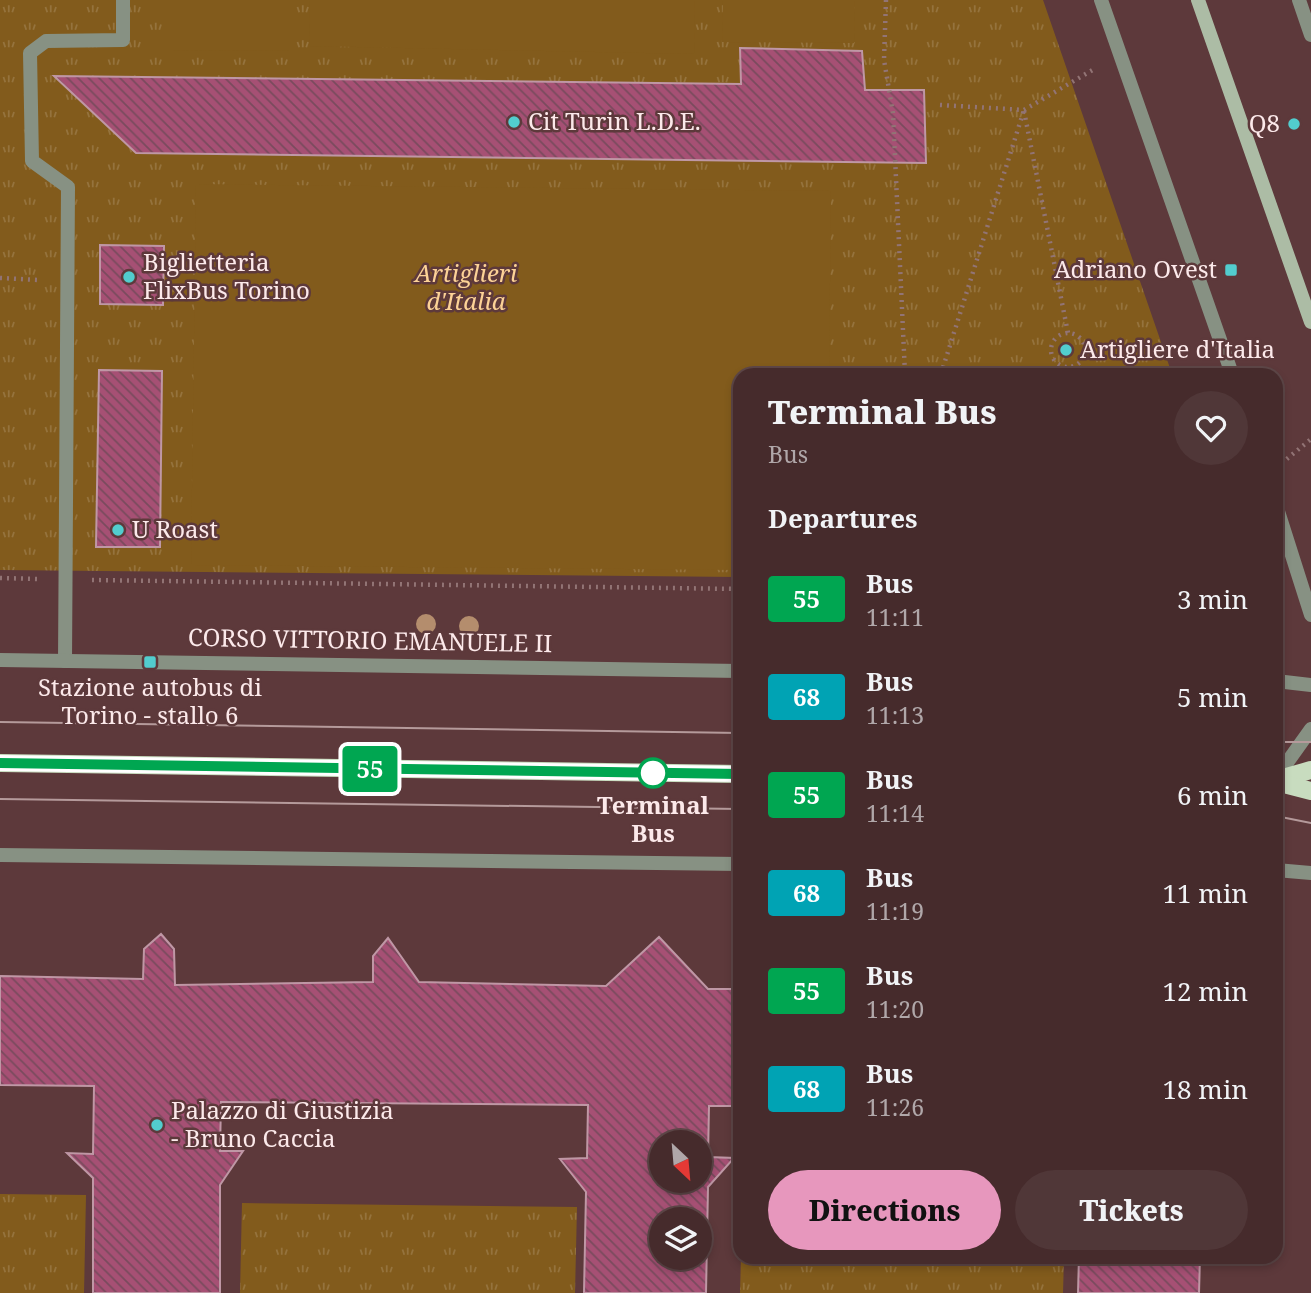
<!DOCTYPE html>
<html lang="en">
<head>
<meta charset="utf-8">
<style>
	body { margin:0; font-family:"Noto Serif",serif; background:#503738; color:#f1f3f6; height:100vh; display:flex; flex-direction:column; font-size:26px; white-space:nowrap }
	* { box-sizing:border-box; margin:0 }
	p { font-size:23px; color:#b0a7a9 }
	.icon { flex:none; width:38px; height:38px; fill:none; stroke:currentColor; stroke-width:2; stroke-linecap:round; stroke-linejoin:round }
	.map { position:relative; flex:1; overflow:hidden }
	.panel { position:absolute; left:733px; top:368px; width:550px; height:896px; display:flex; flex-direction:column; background:#462b2c; border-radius:21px; box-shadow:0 4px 10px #0003,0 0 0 2px #5e4748 }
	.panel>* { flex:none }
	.badge { padding:0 14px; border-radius:5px; font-size:24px; line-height:46px }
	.needle { width:46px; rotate:154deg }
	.tools { position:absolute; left:649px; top:1130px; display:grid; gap:14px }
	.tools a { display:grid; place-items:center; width:63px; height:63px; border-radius:50%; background:#462b2c; box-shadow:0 4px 10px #0003,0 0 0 2px #5e4748; font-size:35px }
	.map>.badge { position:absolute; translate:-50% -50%; box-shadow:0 0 0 4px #fff }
	h2 { padding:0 35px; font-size:26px; line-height:63px }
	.round { display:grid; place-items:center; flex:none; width:74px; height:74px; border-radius:37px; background:#503738 }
	.summary { display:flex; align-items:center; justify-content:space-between; height:119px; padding:0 35px }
	h1 { font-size:33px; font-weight:800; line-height:52px }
	.cta { display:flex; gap:14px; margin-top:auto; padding:14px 35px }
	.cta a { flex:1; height:80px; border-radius:42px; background:#e797bd; color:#111; font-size:28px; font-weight:800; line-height:80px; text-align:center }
	.cta a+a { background:#503738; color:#f1f3f6 }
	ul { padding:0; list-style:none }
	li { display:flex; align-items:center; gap:21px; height:98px; padding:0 35px }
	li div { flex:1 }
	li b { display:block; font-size:26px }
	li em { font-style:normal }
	li .badge { min-width:77px; font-weight:700; text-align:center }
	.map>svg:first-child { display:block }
</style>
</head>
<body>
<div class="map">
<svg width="1311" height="1293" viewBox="0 0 1311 1293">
	<defs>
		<pattern id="grass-tufts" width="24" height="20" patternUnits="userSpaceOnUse" patternTransform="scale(1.75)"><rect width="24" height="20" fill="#825b1c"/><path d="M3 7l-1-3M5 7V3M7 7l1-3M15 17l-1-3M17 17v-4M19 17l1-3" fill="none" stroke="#95733d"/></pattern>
		<pattern id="building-back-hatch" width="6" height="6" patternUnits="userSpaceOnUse" patternTransform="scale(1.75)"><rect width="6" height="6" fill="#a65074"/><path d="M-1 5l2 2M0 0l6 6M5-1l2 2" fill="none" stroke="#794b5d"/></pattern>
	</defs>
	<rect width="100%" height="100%" fill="#5d393b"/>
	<g fill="url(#grass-tufts)">
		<polygon points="0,0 1043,0 1172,374 740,374 740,577 0,570"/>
		<polygon points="0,1194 86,1195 84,1293 0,1293"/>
		<polygon points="242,1203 577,1207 575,1293 240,1293"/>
		<polygon points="741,1257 1064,1257 1063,1293 740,1293"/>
	</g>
	<g fill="#825b1c">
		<polygon points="169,0 293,0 293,50 169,51"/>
		<polygon points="310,0 695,0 694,54 309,46"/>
		<polygon points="723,0 855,0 854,43 722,42"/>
		<polygon points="196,184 831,191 829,374 740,374 740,570 191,565"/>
	</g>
	<g fill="url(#building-back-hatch)" stroke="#bf97a5" stroke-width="2" fill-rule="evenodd">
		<polygon points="740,48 862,51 865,90 924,90 926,163 136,153 54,76 741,84"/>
		<polygon points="100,245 164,246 163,305 100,304"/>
		<polygon points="99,370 162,371 160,547 96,547"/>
		<path d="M161,934L174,949L175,985L373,982V956L388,938L419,982L606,986L659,937L708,989H740V1106H709L708,1157L734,1158L708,1187L706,1293H584L586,1192L560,1159L587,1158L588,1105L221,1102L220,1151H243L220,1185V1293H93V1178L67,1153L93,1154L94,1086L0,1085V976L143,979L144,949ZM662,1143H700V1181H662ZM662,1220H700V1258H662Z"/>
		<polygon points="1079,1256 1200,1256 1199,1293 1078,1293"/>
	</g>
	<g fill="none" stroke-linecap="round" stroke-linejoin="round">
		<g stroke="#927475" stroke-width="4.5" stroke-dasharray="2 5" stroke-linecap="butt">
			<polyline points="886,0 884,60 893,113 905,374"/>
			<polyline points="940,105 1024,110 1096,68"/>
			<polyline points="1024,111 1068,333"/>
			<polyline points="0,278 38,280"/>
			<circle cx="1068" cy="350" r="17"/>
			<polyline points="1072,368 1073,374"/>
			<polyline points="941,374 1024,110"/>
			<polyline points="1276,468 1311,439"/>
			<polyline points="0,578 38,579"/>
			<polyline points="92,580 740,589"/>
		</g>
		<polyline stroke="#879183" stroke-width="14" points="65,661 68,187 32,161 30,53 46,41 123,40 123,0"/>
		<g stroke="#879183" stroke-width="14">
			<polyline points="1101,0 1232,374"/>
			<polyline points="1299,0 1311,35"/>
			<polyline points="1276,505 1311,615"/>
			<polyline points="0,660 740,671"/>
			<polyline points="1276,681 1311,685"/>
			<polyline points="1276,778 1311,729"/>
			<polyline points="0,855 740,864"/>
			<polyline points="1276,870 1311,873"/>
		</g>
		<polyline stroke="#acbca5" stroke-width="14" points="1198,0 1311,322"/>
		<g stroke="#c8dcbf" stroke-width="18">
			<polyline points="0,763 740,774"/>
			<polyline points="1276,780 1311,770"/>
			<polyline points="1276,782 1311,791"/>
		</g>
		<g stroke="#b59a9b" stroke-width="2">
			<polyline points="0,722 740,733"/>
			<polyline points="1276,742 1311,742"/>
			<polyline points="0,799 740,809"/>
			<polyline points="1276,816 1311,823"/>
		</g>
	</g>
	<g fill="#b48d6d">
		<circle cx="426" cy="624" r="10"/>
		<circle cx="469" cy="626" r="10"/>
	</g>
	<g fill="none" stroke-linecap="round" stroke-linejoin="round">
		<g stroke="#fff" stroke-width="16">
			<polyline id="line" points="0,763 740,774"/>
		</g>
		<use href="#line" stroke="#00a651" stroke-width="10"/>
	</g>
	<g fill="#52cdce" stroke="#5d393b" stroke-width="2.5">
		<circle cx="514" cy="122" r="7"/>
		<circle cx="1294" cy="124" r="7"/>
		<rect x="1224" y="263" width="14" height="14" rx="3.5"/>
		<circle cx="129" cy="277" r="7"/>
		<circle cx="1066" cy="350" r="7"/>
		<circle cx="118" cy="530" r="7"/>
		<rect x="143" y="655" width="14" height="14" rx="3.5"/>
		<circle cx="157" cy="1125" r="7"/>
	</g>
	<circle fill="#fff" stroke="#00a651" stroke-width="3.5" cx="653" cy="773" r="14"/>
	<g text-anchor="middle" stroke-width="5" stroke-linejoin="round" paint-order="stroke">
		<g font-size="24" fill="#fce9ea" stroke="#5d393b" text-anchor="start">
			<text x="528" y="130">Cit Turin L.D.E.</text>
			<text x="1280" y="132" text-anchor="end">Q8</text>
			<text x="143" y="271">Biglietteria<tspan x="143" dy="28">FlixBus Torino</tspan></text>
			<text x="1217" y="278" text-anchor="end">Adriano Ovest</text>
			<text x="1080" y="358">Artigliere d'Italia</text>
			<text x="132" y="538">U Roast</text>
			<text x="150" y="696" text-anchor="middle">Stazione autobus di<tspan x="150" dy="28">Torino - stallo 6</tspan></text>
			<text x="171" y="1119">Palazzo di Giustizia<tspan x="171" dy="28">- Bruno Caccia</tspan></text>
		</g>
		<g font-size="24" font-style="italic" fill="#fcd296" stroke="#5d393b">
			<text x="466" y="282">Artiglieri<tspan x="466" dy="28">d'Italia</tspan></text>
		</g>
		<g font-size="24" fill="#fce9ea" stroke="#5d393b">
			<text transform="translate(370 641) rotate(1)" y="8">CORSO VITTORIO EMANUELE II</text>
		</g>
		<g font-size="24" font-weight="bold" fill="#fce9ea" stroke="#5d393b">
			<text x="653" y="814">Terminal<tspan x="653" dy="28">Bus</tspan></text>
		</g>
	</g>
</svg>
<div class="tools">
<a><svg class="needle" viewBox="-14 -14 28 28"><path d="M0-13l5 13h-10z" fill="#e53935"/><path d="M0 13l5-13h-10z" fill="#b0a7a9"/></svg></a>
<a><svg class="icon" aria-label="layers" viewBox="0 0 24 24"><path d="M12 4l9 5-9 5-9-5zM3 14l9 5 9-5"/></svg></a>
</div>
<b class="badge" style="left:370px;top:769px;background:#00a651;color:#fff">55</b>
<section class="panel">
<div class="summary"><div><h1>Terminal Bus</h1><p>Bus</p></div><a class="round"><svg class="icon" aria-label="heart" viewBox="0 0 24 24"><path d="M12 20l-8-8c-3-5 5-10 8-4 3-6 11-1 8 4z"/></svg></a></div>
<h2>Departures</h2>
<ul>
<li><span class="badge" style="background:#00a651;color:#fff">55</span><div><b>Bus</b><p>11:11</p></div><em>3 min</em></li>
<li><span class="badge" style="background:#00a3b4;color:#fff">68</span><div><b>Bus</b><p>11:13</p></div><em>5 min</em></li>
<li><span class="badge" style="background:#00a651;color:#fff">55</span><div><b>Bus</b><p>11:14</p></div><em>6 min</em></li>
<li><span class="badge" style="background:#00a3b4;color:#fff">68</span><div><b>Bus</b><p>11:19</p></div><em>11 min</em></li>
<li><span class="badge" style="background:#00a651;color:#fff">55</span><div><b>Bus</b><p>11:20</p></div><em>12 min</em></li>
<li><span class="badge" style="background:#00a3b4;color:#fff">68</span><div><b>Bus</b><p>11:26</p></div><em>18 min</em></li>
</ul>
<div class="cta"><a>Directions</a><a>Tickets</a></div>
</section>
</div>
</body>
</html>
